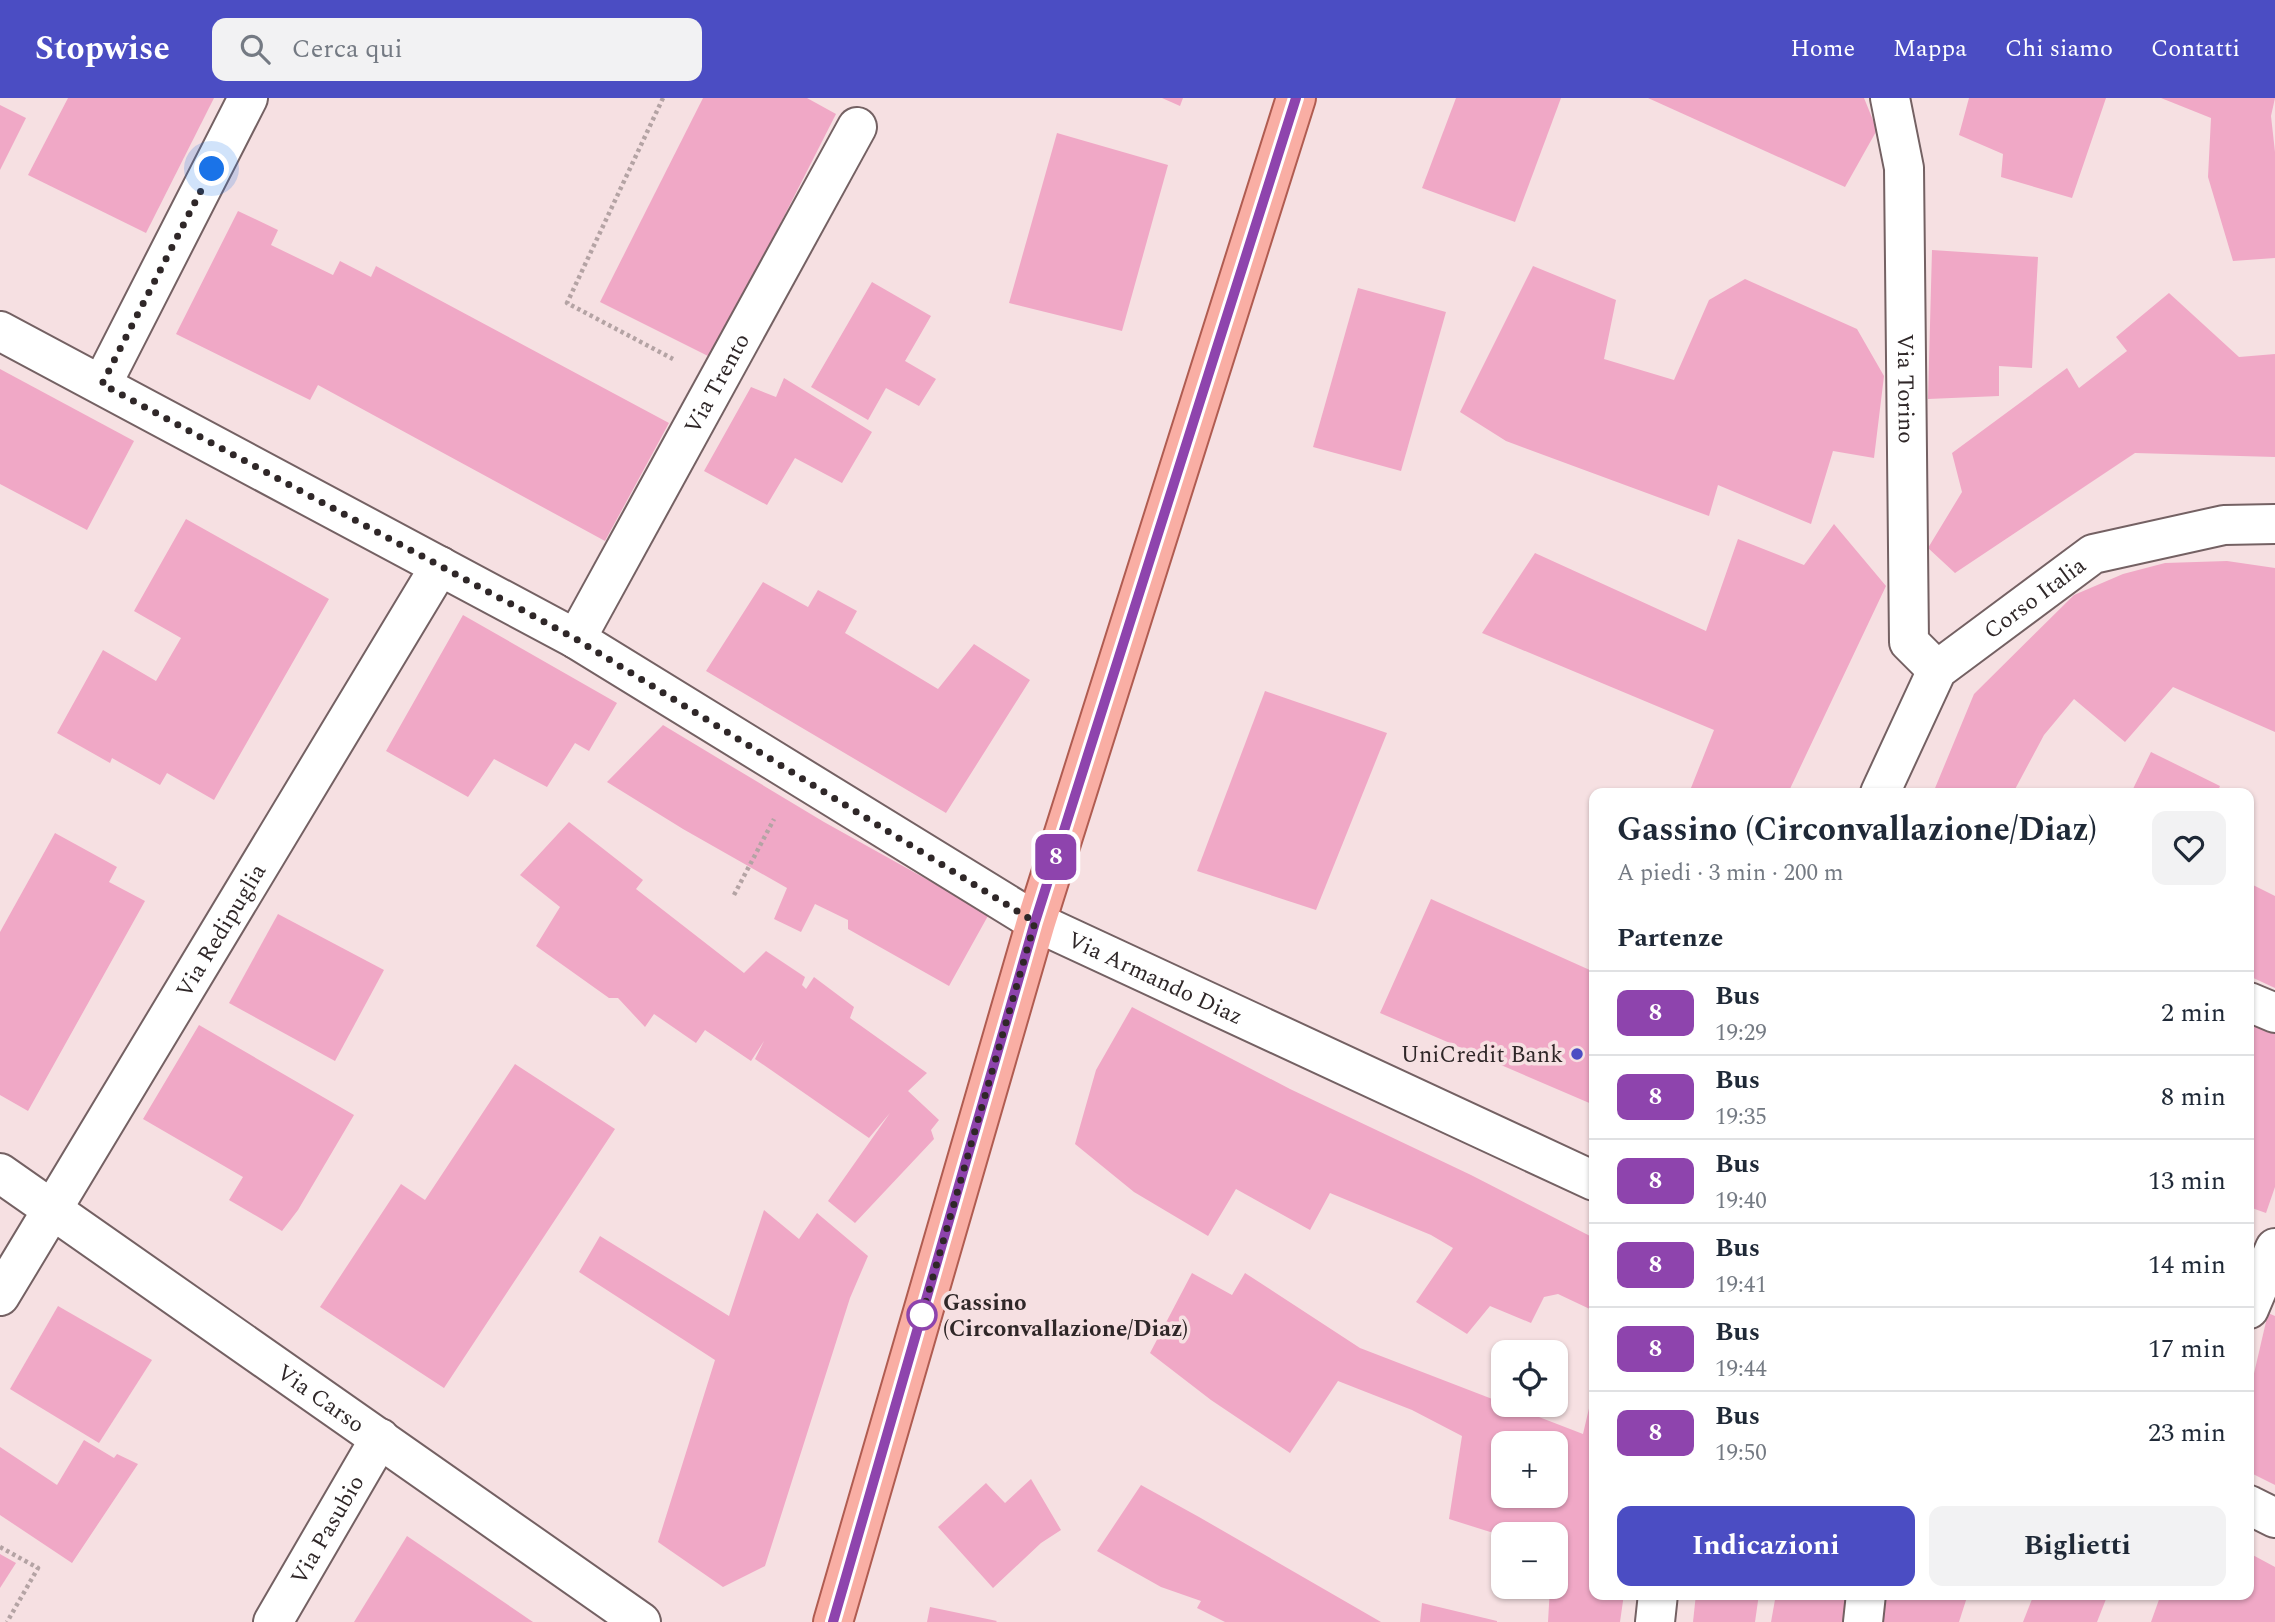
<!DOCTYPE html>
<html lang="it">
<head>
<meta charset="utf-8">
<style>
	body { margin:0; font-family:Spectral,serif; background:#f2f2f3; color:#1f2937; height:100vh; display:flex; flex-direction:column; font-size:26px; white-space:nowrap }
	* { box-sizing:border-box; margin:0 }
	p { font-size:23px; color:#747a83 }
	.icon { flex:none; width:38px; height:38px; fill:none; stroke:currentColor; stroke-width:2; stroke-linecap:round; stroke-linejoin:round }
	.map { position:relative; flex:1; overflow:hidden }
	.drawer { position:absolute; left:1589px; top:690px; width:665px; height:812px; display:flex; flex-direction:column; background:#fff; border-radius:14px; box-shadow:0 2px 5px #0004 }
	.drawer>* { flex:none }
	.badge { padding:0 14px; border-radius:10px; font-size:24px; line-height:46px }
	.controls { position:absolute; left:1491px; top:1242px; display:grid; gap:14px }
	.controls a { display:grid; place-items:center; width:77px; height:77px; border-radius:14px; background:#fff; box-shadow:0 2px 5px #0004; font-size:35px }
	.you { position:absolute; width:35px; height:35px; margin:-18px; border:5px solid #fff; border-radius:50%; background:#1a73e8; box-shadow:0 0 0 10px #1a73e833 }
	.map>.badge { position:absolute; translate:-50% -50%; box-shadow:0 0 0 4px #fff }
	h2 { padding:0 28px; font-size:26px; line-height:63px }
	.round { display:grid; place-items:center; flex:none; width:74px; height:74px; border-radius:14px; background:#f2f2f3 }
	.summary { display:flex; align-items:center; justify-content:space-between; height:119px; padding:0 28px }
	h1 { font-size:33px; font-weight:700; line-height:52px }
	.primary-button { display:flex; gap:14px; margin-top:auto; padding:14px 28px }
	.primary-button a { flex:1; height:80px; border-radius:14px; background:#4b4dc3; color:#fff; font-size:28px; font-weight:700; line-height:80px; text-align:center }
	.primary-button a+a { background:#f2f2f3; color:#1f2937 }
	ul { padding:0; list-style:none }
	li { display:flex; align-items:center; gap:21px; height:84px; padding:0 28px; border-top:2px solid #e0e1e3 }
	li div { flex:1 }
	li b { display:block; font-size:26px }
	li em { font-style:normal }
	li .badge { min-width:77px; font-weight:700; text-align:center }
	header { display:flex; align-items:center; gap:42px; box-sizing:border-box; height:98px; padding:0 35px; background:#4b4dc3; color:#fff }
	header strong { font-size:33px }
	nav { display:flex; gap:38px; margin-inline-start:auto; font-size:24px }
	.search { width:490px; height:63px; background:#f2f2f3; display:flex; align-items:center; gap:18px; box-sizing:border-box; padding:0 24px; border-radius:14px; color:#747a83; font-size:26px }
	.map>svg:first-child { display:block }
</style>
</head>
<body>
<header>
<strong>Stopwise</strong>
<div class="search"><svg class="icon" aria-label="search" viewBox="0 0 24 24"><circle cx="10" cy="10" r="6"/><path d="M15 15l6 6"/></svg>Cerca qui</div>
<nav><a>Home</a><a>Mappa</a><a>Chi siamo</a><a>Contatti</a></nav>
</header>
<div class="map">
<svg width="2275" height="1524" viewBox="0 0 2275 1524">
	<rect width="100%" height="100%" fill="#f6e0e2"/>
	<g fill="#f0a8c6" fill-rule="evenodd">
		<polygon points="68,0 214,0 146,135 28,77"/>
		<polygon points="703,0 807,0 836,16 712,260 600,204"/>
		<polygon points="1162,0 1183,0 1180,8"/>
		<polygon points="1456,0 1561,0 1515,124 1422,90"/>
		<polygon points="1648,0 1864,0 1877,32 1845,89"/>
		<polygon points="1969,0 2106,0 2072,100 2001,79 2003,56 1959,37"/>
		<polygon points="2161,0 2275,0 2271,18 2275,54 2275,160 2233,163 2208,79 2211,20"/>
		<polygon points="0,7 26,20 0,72"/>
		<polygon points="1057,35 1168,67 1122,233 1009,205"/>
		<polygon points="238,113 278,132 271,147 333,177 340,163 371,179 376,168 669,325 605,443 318,287 310,302 176,236"/>
		<polygon points="1932,152 2038,159 2032,270 1999,268 1999,298 1928,301"/>
		<polygon points="1533,168 1616,202 1604,261 1674,282 1709,202 1745,181 1857,231 1884,278 1874,360 1833,353 1811,426 1718,387 1709,418 1506,343 1460,314"/>
		<polygon points="872,184 931,218 905,263 936,281 919,308 886,290 868,322 811,289"/>
		<polygon points="1358,190 1446,214 1401,373 1313,349"/>
		<polygon points="2169,195 2239,259 2275,256 2275,359 2135,355 1955,475 1928,450 1962,394 1952,355 2067,270 2079,290 2127,253 2116,239"/>
		<polygon points="0,271 134,343 87,432 0,386"/>
		<polygon points="784,280 872,334 842,385 795,360 767,407 704,373 751,289 776,299"/>
		<polygon points="186,421 329,501 214,702 167,675 160,687 112,660 110,665 57,635 103,552 156,583 181,540 134,513"/>
		<polygon points="1834,426 1886,488 1788,695 1689,695 1714,632 1482,535 1535,455 1706,533 1738,441 1804,467"/>
		<polygon points="2227,463 2275,470 2275,634 2173,589 2125,644 2074,601 2044,637 2013,695 1933,695 1974,596 2074,497 2123,476 2165,465"/>
		<polygon points="763,484 808,509 818,492 857,513 845,535 938,591 974,546 1030,582 946,715 706,573"/>
		<polygon points="463,517 617,605 589,653 575,645 547,689 494,661 468,699 386,653"/>
		<polygon points="1265,593 1387,635 1316,812 1197,773"/>
		<polygon points="663,627 824,724 989,816 949,888 848,831 848,822 815,806 801,834 774,821 787,790 683,731 607,684"/>
		<polygon points="2151,654 2220,688 2217,695 2131,695"/>
		<polygon points="569,724 643,782 636,791 744,875 766,853 805,879 802,887 806,891 814,879 854,909 850,920 927,975 908,993 939,1022 931,1032 934,1041 855,1125 828,1103 890,1015 869,1040 755,961 764,943 751,963 705,932 696,945 654,916 645,929 618,900 609,900 536,848 560,809 520,777"/>
		<polygon points="55,735 117,769 109,784 145,803 28,1013 0,997 0,834"/>
		<polygon points="2249,785 2275,798 2275,890 2249,878"/>
		<polygon points="1431,801 1592,873 1594,867 1594,1007 1380,915"/>
		<polygon points="278,816 384,872 335,963 229,905"/>
		<polygon points="1132,909 1290,991 1471,1077 1594,1140 1594,1213 1558,1196 1544,1199 1531,1225 1490,1208 1467,1236 1416,1204 1453,1150 1431,1137 1330,1095 1310,1132 1236,1091 1208,1138 1134,1094 1075,1046 1096,972"/>
		<polygon points="2253,915 2275,926 2275,1089 2266,1115 2249,1109 2249,930"/>
		<polygon points="199,927 354,1017 298,1112 282,1133 229,1102 243,1079 143,1021"/>
		<polygon points="515,966 615,1031 444,1290 320,1209 401,1086 425,1102"/>
		<polygon points="764,1112 799,1141 817,1115 868,1158 850,1200 765,1468 723,1489 658,1444 715,1262 579,1174 600,1138 729,1218"/>
		<path d="M1192,1175L1232,1197L1245,1175L1360,1250L1583,1336L1594,1289V1496H1624L1620,1524H1548L1550,1489H1556V1437L1503,1438L1449,1421L1462,1338L1412,1312L1338,1283L1290,1355L1211,1302L1150,1255ZM1503,1346H1556V1398H1503Z"/>
		<polygon points="58,1208 152,1262 99,1345 10,1291"/>
		<polygon points="2268,1215 2275,1218 2275,1387 2249,1374 2249,1297"/>
		<polygon points="84,1342 114,1360 117,1356 138,1366 72,1465 0,1417 0,1349 57,1387"/>
		<polygon points="1031,1381 1061,1432 1041,1445 993,1490 938,1429 986,1385 1005,1405"/>
		<polygon points="1141,1387 1199,1419 1381,1524 1225,1524 1197,1510 1201,1503 1161,1489 1097,1453"/>
		<polygon points="407,1438 533,1524 354,1524"/>
		<polygon points="2249,1455 2275,1469 2275,1524 2151,1524 2161,1496 2249,1496"/>
		<polygon points="0,1456 16,1465 0,1490"/>
		<polygon points="1696,1496 1759,1496 1755,1524 1693,1524"/>
		<polygon points="1776,1496 1851,1496 1846,1524 1771,1524"/>
		<polygon points="1885,1496 1968,1496 1959,1524 1882,1524"/>
		<polygon points="2034,1496 2108,1496 2097,1524 2023,1524"/>
		<polygon points="1422,1505 1497,1523 1497,1524 1420,1524"/>
		<polygon points="930,1509 997,1523 996,1524 927,1524"/>
	</g>
	<g fill="none" stroke-linecap="round" stroke-linejoin="round">
		<g stroke="#746163" stroke-width="42">
			<g id="minor">
				<path id="s1" d="M1890,0L1904,70L1909,544L1937,572"/>
				<path id="s2" d="M0,233L576,541L1036,824L1594,1083"/>
				<polyline points="102,286 248,0"/>
				<path id="s3" d="M576,541L857,29"/>
				<path id="s4" d="M1880,695L1937,572L2093,456L2224,427L2275,426"/>
				<polyline points="2249,904 2275,915"/>
				<path id="s5" d="M0,1075L641,1524"/>
				<path id="s6" d="M0,1198L440,468"/>
				<polyline points="2249,1211 2275,1150"/>
				<polyline points="2249,1407 2275,1420"/>
				<path id="s7" d="M273,1524L380,1340"/>
				<polyline points="1655,1524 1658,1496"/>
				<polyline points="1863,1524 1866,1496"/>
			</g>
		</g>
		<g stroke="#b05c51" stroke-width="42">
			<polyline id="major" points="833,1524 1036,824 1296,0"/>
		</g>
		<g stroke="#b4a3a4" stroke-width="4.5" stroke-dasharray="3.5 3.5" stroke-linecap="butt">
			<polyline points="663,0 567,205 673,261"/>
			<polyline points="734,797 774,721"/>
			<polyline points="0,1449 38,1470 7,1524"/>
		</g>
		<use href="#minor" stroke="#fff" stroke-width="38"/>
		<use href="#major" stroke="#f9aea4" stroke-width="38"/>
	</g>
	<g fill="none" stroke-linecap="round" stroke-linejoin="round">
		<g stroke="#fff" stroke-width="16">
			<polyline id="line" points="833,1524 1035,824 1296,0"/>
		</g>
		<use href="#line" stroke="#8e44ad" stroke-width="10"/>
		<polyline stroke="#2f2728" stroke-width="7" stroke-dasharray="0 12.6" points="212,71 102,286 576,541 1035,824 922,1217"/>
	</g>
	<circle fill="#4b4dc3" stroke="#f6e0e2" stroke-width="2.5" cx="1577" cy="956" r="7"/>
	<circle fill="#fff" stroke="#8e44ad" stroke-width="3.5" cx="922" cy="1217" r="14"/>
	<g text-anchor="middle" stroke-width="7" stroke-linejoin="round" paint-order="stroke">
		<g font-size="23" fill="#2f2728" stroke="#f6e0e2">
			<text dy="8" stroke="none"><textPath href="#s3" startOffset="292">Via Trento</textPath></text>
			<text dy="8" stroke="none"><textPath href="#s1" startOffset="292">Via Torino</textPath></text>
			<text dy="8" stroke="none"><textPath href="#s4" startOffset="257">Corso Italia</textPath></text>
			<text dy="8" stroke="none"><textPath href="#s6" startOffset="427">Via Redipuglia</textPath></text>
			<text dy="8" stroke="none"><textPath href="#s2" startOffset="1325">Via Armando Diaz</textPath></text>
			<text dy="8" stroke="none"><textPath href="#s5" startOffset="392">Via Carso</textPath></text>
			<text dy="8" stroke="none"><textPath href="#s7" startOffset="107">Via Pasubio</textPath></text>
		</g>
		<g font-size="23" fill="#2f2728" stroke="#f6e0e2" text-anchor="end">
			<text x="1563" y="964">UniCredit Bank</text>
		</g>
		<g font-size="23" font-weight="bold" fill="#2f2728" stroke="#f6e0e2" text-anchor="start">
			<text x="943" y="1212">Gassino<tspan x="943" dy="26">(Circonvallazione/Diaz)</tspan></text>
		</g>
	</g>
</svg>
<div class="controls">
<a><svg class="icon" aria-label="locate" viewBox="0 0 24 24"><circle cx="12" cy="12" r="6"/><path d="M12 2v4M12 18v4M2 12h4M18 12h4"/></svg></a>
<a>+</a>
<a>−</a>
</div>
<div class="you" style="left:212px;top:71px"></div>
<b class="badge" style="left:1056px;top:759px;background:#8e44ad;color:#fff">8</b>
<section class="drawer">
<div class="summary"><div><h1>Gassino (Circonvallazione/Diaz)</h1><p>A piedi · 3 min · 200 m</p></div><a class="round"><svg class="icon" aria-label="heart" viewBox="0 0 24 24"><path d="M12 20l-8-8c-3-5 5-10 8-4 3-6 11-1 8 4z"/></svg></a></div>
<h2>Partenze</h2>
<ul>
<li><span class="badge" style="background:#8e44ad;color:#fff">8</span><div><b>Bus</b><p>19:29</p></div><em>2 min</em></li>
<li><span class="badge" style="background:#8e44ad;color:#fff">8</span><div><b>Bus</b><p>19:35</p></div><em>8 min</em></li>
<li><span class="badge" style="background:#8e44ad;color:#fff">8</span><div><b>Bus</b><p>19:40</p></div><em>13 min</em></li>
<li><span class="badge" style="background:#8e44ad;color:#fff">8</span><div><b>Bus</b><p>19:41</p></div><em>14 min</em></li>
<li><span class="badge" style="background:#8e44ad;color:#fff">8</span><div><b>Bus</b><p>19:44</p></div><em>17 min</em></li>
<li><span class="badge" style="background:#8e44ad;color:#fff">8</span><div><b>Bus</b><p>19:50</p></div><em>23 min</em></li>
</ul>
<div class="primary-button"><a>Indicazioni</a><a>Biglietti</a></div>
</section>
</div>
</body>
</html>
